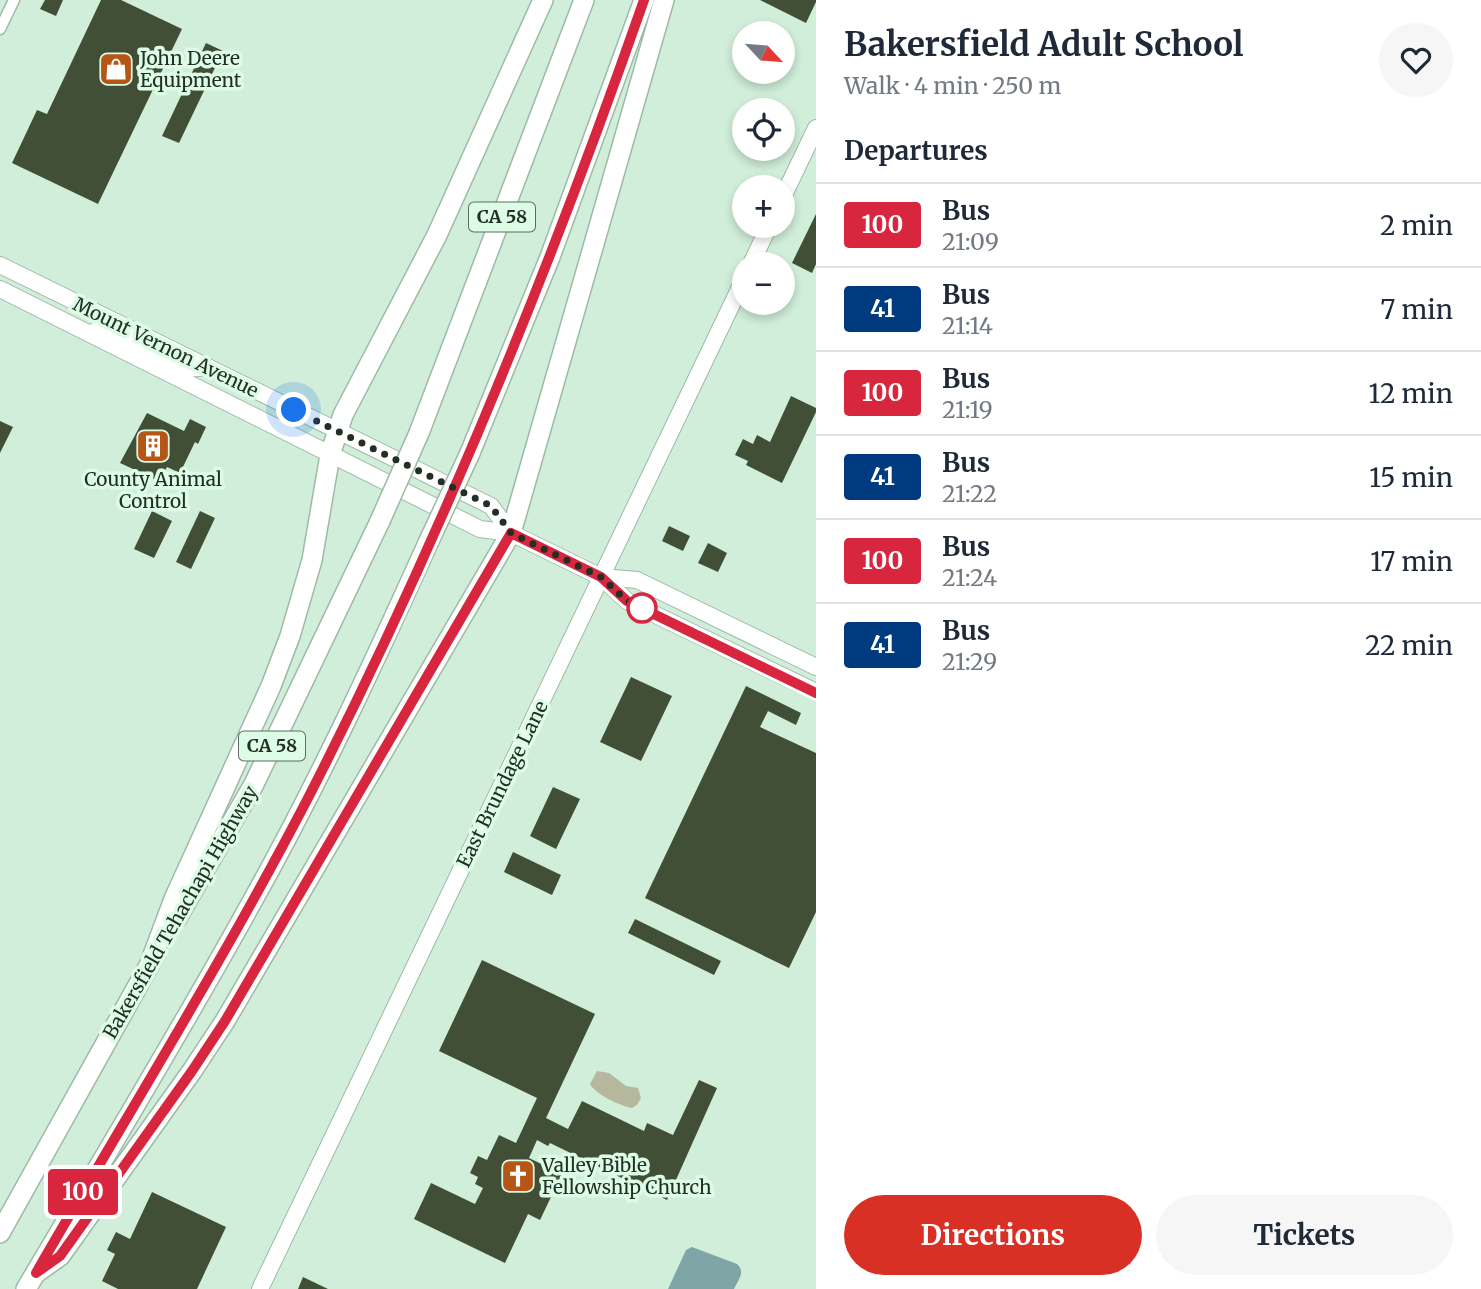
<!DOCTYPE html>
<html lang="en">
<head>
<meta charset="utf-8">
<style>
	body { margin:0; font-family:Merriweather,serif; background:#f6f6f7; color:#1f2937; height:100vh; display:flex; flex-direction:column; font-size:26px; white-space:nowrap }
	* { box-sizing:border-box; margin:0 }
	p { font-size:23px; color:#747a83 }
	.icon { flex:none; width:38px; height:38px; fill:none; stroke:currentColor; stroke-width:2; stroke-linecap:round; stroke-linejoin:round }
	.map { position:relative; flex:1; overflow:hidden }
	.sheet { display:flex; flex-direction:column; background:#fff; width:665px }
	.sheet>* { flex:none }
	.badge { padding:0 14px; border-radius:5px; font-size:24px; line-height:46px }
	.needle { width:46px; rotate:116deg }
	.tools { position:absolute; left:732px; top:21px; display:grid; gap:14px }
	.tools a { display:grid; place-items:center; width:63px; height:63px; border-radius:50%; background:#fff; box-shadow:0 4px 10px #0003; font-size:35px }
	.you { position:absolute; width:35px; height:35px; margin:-18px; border:5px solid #fff; border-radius:50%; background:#1a73e8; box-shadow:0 0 0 10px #1a73e833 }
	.map>.badge { position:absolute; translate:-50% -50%; box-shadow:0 0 0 4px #fff }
	h2 { padding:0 28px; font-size:26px; line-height:63px }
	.round { display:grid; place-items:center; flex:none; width:74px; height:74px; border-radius:37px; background:#f6f6f7 }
	.head { display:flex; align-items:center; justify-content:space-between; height:119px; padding:0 28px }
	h1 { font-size:33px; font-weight:700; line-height:52px }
	.primary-button { display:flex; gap:14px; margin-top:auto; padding:14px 28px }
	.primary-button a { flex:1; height:80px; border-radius:42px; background:#d93025; color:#fff; font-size:28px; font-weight:700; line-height:80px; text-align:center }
	.primary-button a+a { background:#f6f6f7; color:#1f2937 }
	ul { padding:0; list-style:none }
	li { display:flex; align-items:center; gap:21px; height:84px; padding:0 28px; border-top:2px solid #e0e1e3 }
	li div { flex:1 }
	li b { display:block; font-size:26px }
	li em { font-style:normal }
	li .badge { min-width:77px; font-weight:700; text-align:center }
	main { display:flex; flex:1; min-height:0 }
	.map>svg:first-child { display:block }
</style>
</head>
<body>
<main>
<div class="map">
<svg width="816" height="1289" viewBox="0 0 816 1289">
	<rect width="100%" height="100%" fill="#d0eed9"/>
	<path fill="#b5b89c" d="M597,1071L609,1073L626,1086L638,1088L641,1098L637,1105L632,1108C620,1106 595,1094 590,1084Z"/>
	<path fill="#7ea6a7" d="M692,1247L737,1264C746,1272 738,1280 734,1289H668L686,1250Z"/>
	<g fill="#414f37">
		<polygon points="45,0 63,0 56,16 40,9"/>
		<polygon points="101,0 121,0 182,29 98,204 12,163 37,110 47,114"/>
		<polygon points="760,0 816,0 816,2 806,23"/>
		<polygon points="206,43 223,51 179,143 162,136"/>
		<polygon points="816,214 816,264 812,273 792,263"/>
		<polygon points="791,396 816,408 816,412 782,483 746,465 748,461 735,455 743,439 753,444 757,435 770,442"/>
		<polygon points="147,413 184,431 190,419 206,427 198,444 195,442 180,473 167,467 159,481 120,463"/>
		<polygon points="0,421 13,427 0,453"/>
		<polygon points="152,511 172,521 154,558 134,549"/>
		<polygon points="200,511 215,518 191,569 176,562"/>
		<polygon points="669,526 690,536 683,551 662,541"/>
		<polygon points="708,543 727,553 718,572 698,563"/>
		<polygon points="631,677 672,696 641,761 600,742"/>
		<polygon points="746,686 801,713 796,725 768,711 760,727 816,753 816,912 789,968 645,898"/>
		<polygon points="553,787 580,799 556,849 530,836"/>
		<polygon points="513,852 561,875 552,895 504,872"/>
		<polygon points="635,919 721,961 714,975 628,933"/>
		<polygon points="482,960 595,1014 546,1118 568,1129 582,1101 644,1131 647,1123 673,1135 699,1080 717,1088 667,1200 550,1143 548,1146 537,1140 529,1158 562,1174 540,1220 528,1214 505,1263 414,1219 431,1183 475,1204 483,1188 475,1184 478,1177 470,1173 478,1156 487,1160 499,1135 516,1143 537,1098 439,1051"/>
		<polygon points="152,1192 226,1227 197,1289 118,1289 102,1281 115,1254 107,1250 116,1232 130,1239"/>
		<polygon points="303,1277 328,1289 298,1289"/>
	</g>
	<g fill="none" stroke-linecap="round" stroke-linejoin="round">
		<g stroke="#9dbaa6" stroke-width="13">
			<polyline id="street" points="0,29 14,0"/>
		</g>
		<g stroke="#9dbaa6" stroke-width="18">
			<g id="secondary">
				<polyline points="782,199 816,128"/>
				<polyline points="751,264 769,226"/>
				<polyline points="0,265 491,506 511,533"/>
				<polyline points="0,289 480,529 511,533 601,577 627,601 816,692"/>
				<polyline points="91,334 98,329 106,329 187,369 208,367"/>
				<polyline points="601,577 637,580 816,667"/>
				<polyline points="260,1289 744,279"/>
			</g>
		</g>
		<g stroke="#9dbaa6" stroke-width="22">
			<g id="highway">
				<polyline points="419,433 584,0"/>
				<polyline points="470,453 550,257 644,0"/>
				<polyline points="177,918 254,784 380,521"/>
				<polyline points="150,963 174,899 271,686 290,636 312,560 330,455 343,415 437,235 543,0"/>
				<polyline points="0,1233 156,953"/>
				<polyline points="36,1273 60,1256 192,1071 225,1021 511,533 664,0"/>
				<path d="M26,1289C101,1163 177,1037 248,909C315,790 372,667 428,543"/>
			</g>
		</g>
		<use href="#street" stroke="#fff" stroke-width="10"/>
		<use href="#secondary" stroke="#fff" stroke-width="16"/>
		<use href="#highway" stroke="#fff" stroke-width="19"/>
		<g stroke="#9dbaa6" stroke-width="22" stroke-linecap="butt">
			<g id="highway-bridge">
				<polyline points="380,521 419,433"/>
				<polyline points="428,543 470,453"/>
			</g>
		</g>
		<use href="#highway-bridge" stroke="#fff" stroke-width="19"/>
	</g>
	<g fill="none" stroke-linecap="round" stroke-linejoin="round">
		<g stroke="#fff" stroke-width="16">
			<path id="line" d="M644,0C549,272 440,541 308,798C224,960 127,1115 36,1273L60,1256L192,1071L225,1021L511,533L601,577L627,601L816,693"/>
		</g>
		<use href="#line" stroke="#d7263d" stroke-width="10"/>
		<polyline stroke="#232e26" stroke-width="7" stroke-dasharray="0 12.6" points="294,410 491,506 511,533 601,577 627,601 647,611 642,608"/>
	</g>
	<defs>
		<g id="shop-square" transform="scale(1.75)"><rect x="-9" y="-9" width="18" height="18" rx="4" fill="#b65515" stroke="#ddfce6"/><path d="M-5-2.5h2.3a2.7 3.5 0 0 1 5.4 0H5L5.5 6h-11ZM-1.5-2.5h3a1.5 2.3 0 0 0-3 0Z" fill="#fff"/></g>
		<g id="building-square" transform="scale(1.75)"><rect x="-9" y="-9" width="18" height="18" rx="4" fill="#b65515" stroke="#ddfce6"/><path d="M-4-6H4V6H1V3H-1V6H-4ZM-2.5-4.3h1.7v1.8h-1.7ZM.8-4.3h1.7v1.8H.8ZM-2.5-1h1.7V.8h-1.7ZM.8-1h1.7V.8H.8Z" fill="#fff"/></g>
		<g id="church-square" transform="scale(1.75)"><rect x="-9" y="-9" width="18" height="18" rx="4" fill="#b65515" stroke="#ddfce6"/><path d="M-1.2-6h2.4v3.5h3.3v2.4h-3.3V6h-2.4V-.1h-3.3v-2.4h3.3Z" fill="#fff"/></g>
	</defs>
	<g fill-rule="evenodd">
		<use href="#shop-square" x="116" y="69"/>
		<use href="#building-square" x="153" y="446"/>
		<use href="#church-square" x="518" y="1176"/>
	</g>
	<circle fill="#fff" stroke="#d7263d" stroke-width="3.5" cx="642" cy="608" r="14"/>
	<g text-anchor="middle" stroke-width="7" stroke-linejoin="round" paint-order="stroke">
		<g fill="#ddfce6" stroke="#5b6c60" stroke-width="2">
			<rect x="469" y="202.5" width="66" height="29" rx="5"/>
			<rect x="239" y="731.5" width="66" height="29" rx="5"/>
		</g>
		<g font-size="18" font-weight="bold" fill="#232e26">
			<text x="502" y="223">CA 58</text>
			<text x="272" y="752">CA 58</text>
		</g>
		<g font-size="19" fill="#232e26" stroke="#ddfce6" text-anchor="start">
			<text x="140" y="65">John Deere<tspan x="140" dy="22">Equipment</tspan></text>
			<text x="153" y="486" text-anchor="middle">County Animal<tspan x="153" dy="22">Control</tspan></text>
			<text x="542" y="1172">Valley Bible<tspan x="542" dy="22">Fellowship Church</tspan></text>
		</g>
		<g font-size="19" fill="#232e26" stroke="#ddfce6">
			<text transform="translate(166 347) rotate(26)" y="7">Mount Vernon Avenue</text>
			<text transform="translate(502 784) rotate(-64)" y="7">East Brundage Lane</text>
			<text transform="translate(180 912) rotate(-60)" y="7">Bakersfield Tehachapi Highway</text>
		</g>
	</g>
</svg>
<div class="tools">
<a><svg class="needle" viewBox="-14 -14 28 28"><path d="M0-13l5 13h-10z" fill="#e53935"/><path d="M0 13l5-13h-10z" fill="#747a83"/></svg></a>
<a><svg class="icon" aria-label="locate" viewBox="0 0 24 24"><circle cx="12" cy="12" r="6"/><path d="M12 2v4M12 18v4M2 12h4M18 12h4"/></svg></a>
<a>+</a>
<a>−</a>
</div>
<div class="you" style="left:294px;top:410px"></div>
<b class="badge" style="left:83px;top:1192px;background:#d7263d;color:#fff">100</b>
</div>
<section class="sheet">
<div class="head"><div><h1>Bakersfield Adult School</h1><p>Walk · 4 min · 250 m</p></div><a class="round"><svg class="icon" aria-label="heart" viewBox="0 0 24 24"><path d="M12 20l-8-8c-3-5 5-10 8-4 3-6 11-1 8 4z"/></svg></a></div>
<h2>Departures</h2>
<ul>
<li><span class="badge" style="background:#d7263d;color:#fff">100</span><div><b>Bus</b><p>21:09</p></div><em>2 min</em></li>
<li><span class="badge" style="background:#003b80;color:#fff">41</span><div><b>Bus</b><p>21:14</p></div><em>7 min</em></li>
<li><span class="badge" style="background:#d7263d;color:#fff">100</span><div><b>Bus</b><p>21:19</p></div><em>12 min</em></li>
<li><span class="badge" style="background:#003b80;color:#fff">41</span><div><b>Bus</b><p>21:22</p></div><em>15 min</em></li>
<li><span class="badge" style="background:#d7263d;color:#fff">100</span><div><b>Bus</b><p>21:24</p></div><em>17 min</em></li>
<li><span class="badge" style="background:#003b80;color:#fff">41</span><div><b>Bus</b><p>21:29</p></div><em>22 min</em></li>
</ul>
<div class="primary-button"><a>Directions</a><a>Tickets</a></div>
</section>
</main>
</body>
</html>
